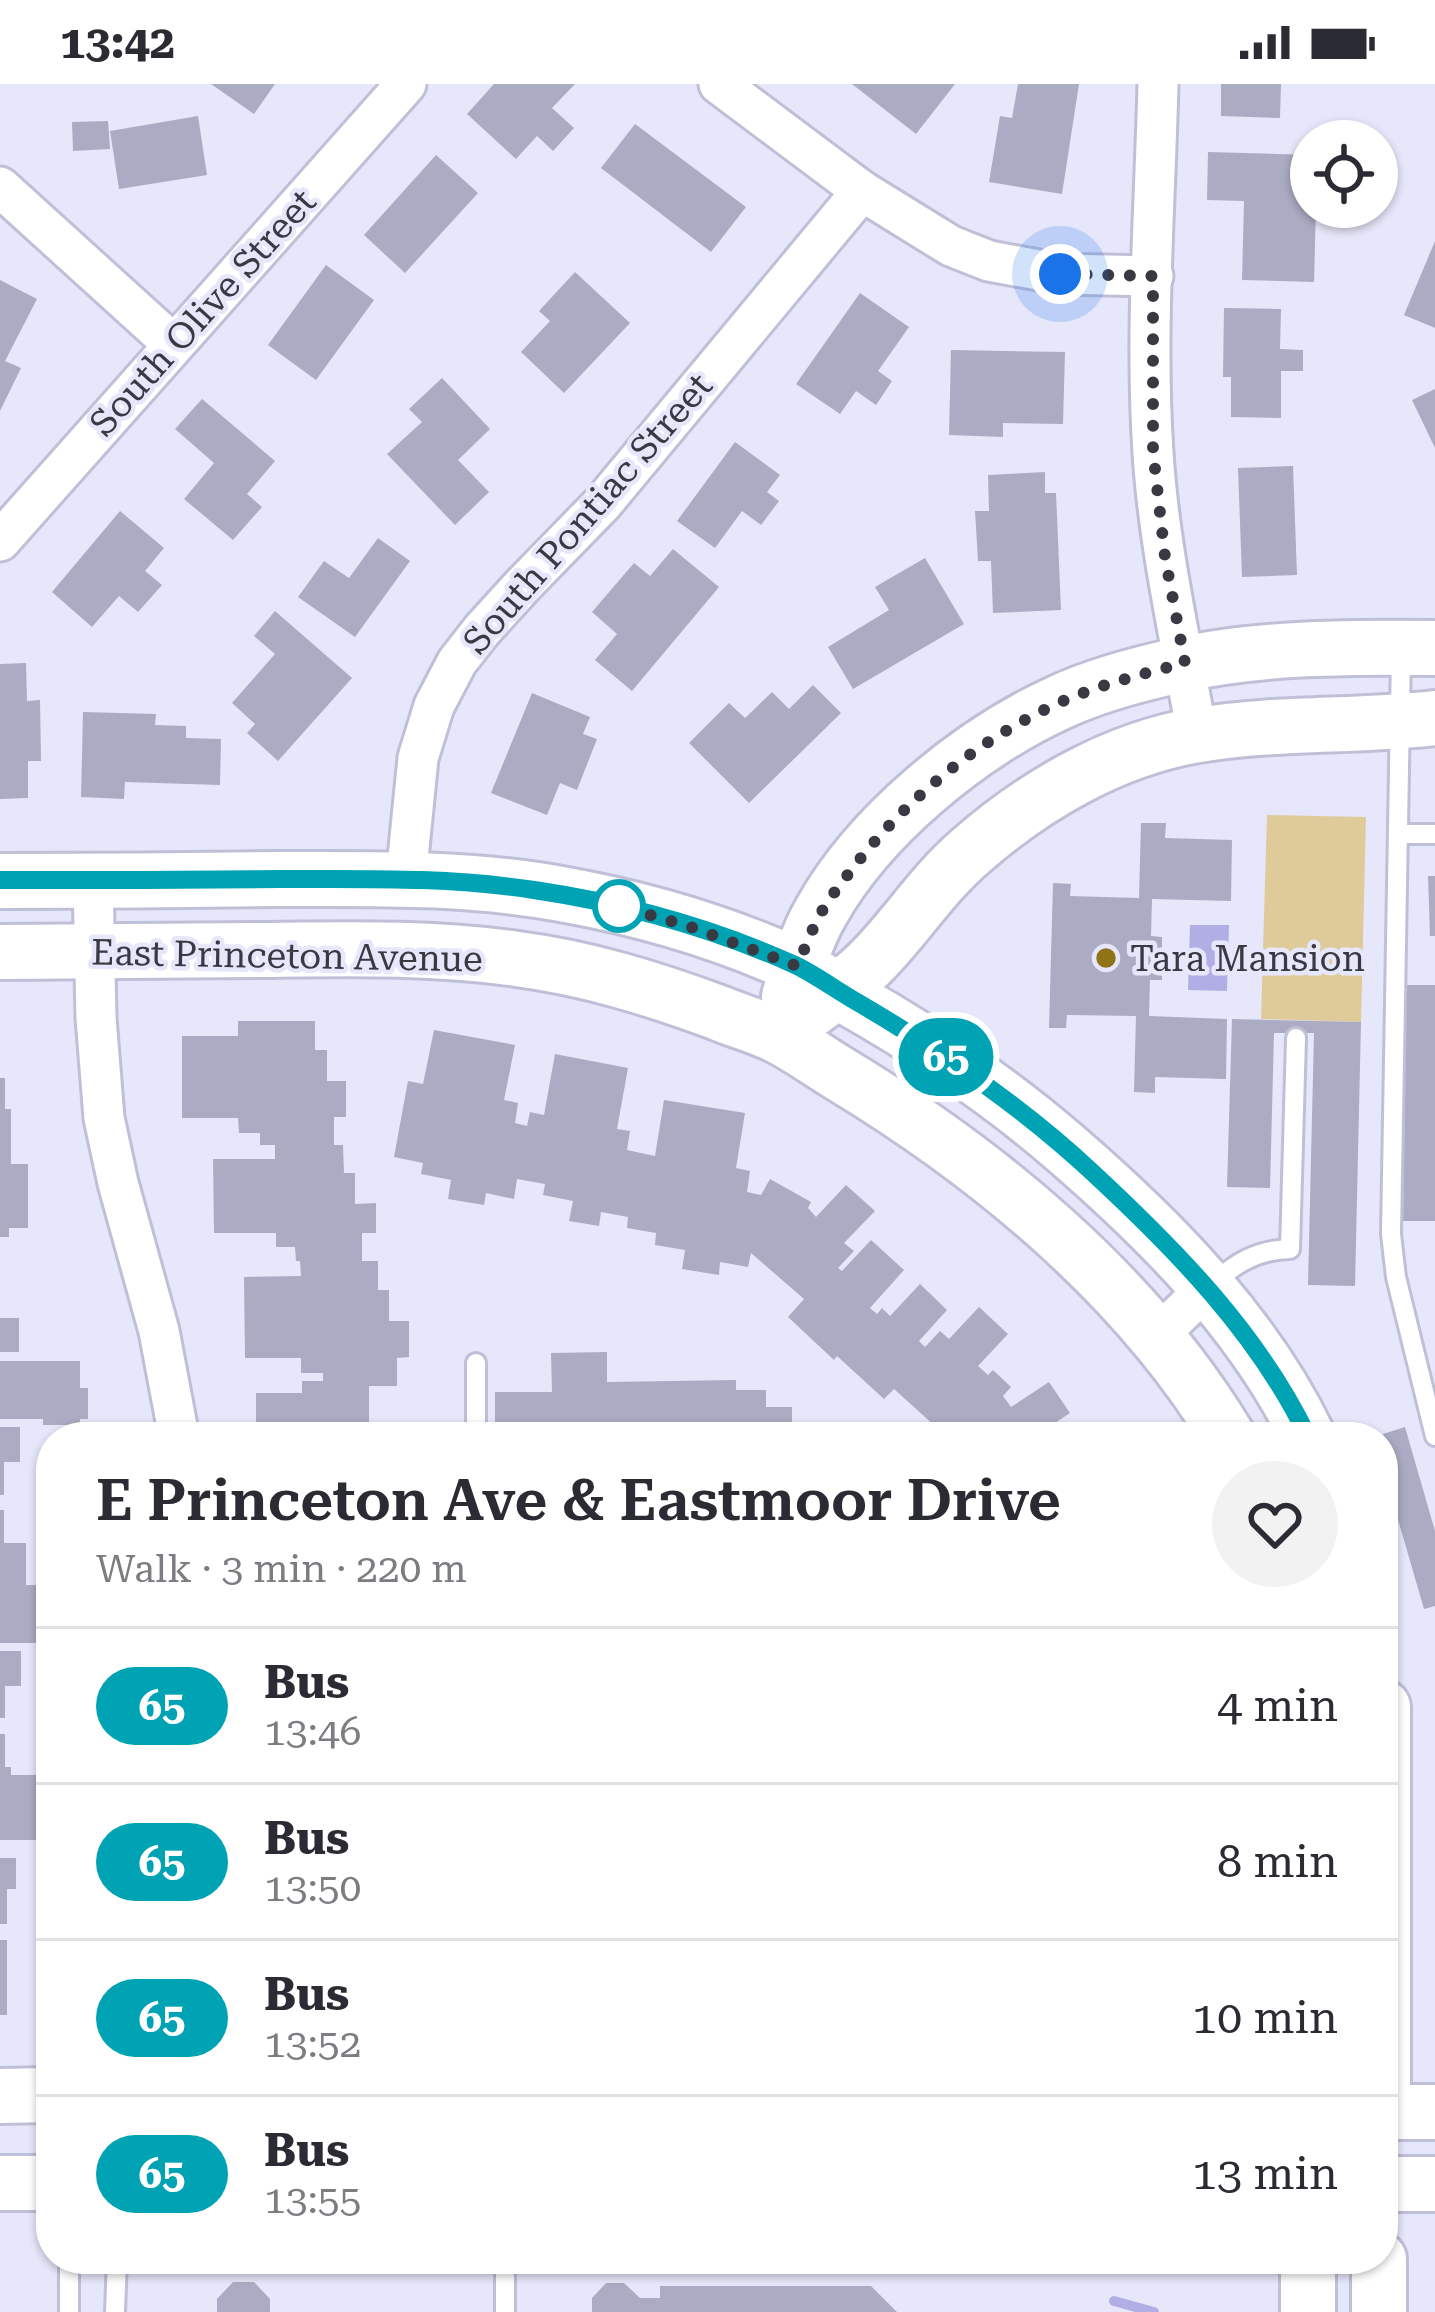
<!DOCTYPE html>
<html lang="en">
<head>
<meta charset="utf-8">
<style>
	body { margin:0; font-family:"Roboto Serif",serif; background:#f2f2f3; color:#2b2b33; height:100vh; display:flex; flex-direction:column; font-size:45px; white-space:nowrap }
	* { box-sizing:border-box; margin:0 }
	p { font-size:39px; color:#7c7c81 }
	.icon { flex:none; width:66px; height:66px; fill:none; stroke:currentColor; stroke-width:2; stroke-linecap:round; stroke-linejoin:round }
	.map { position:relative; flex:1; overflow:hidden }
	.drawer { position:absolute; left:36px; top:1338px; width:1362px; height:852px; display:flex; flex-direction:column; background:#fff; border-radius:48px; box-shadow:0 3px 9px #0004 }
	.drawer>* { flex:none }
	.badge { padding:0 24px; border-radius:39px; font-size:42px; line-height:78px }
	.buttons { position:absolute; left:1290px; top:36px; display:grid; gap:24px }
	.buttons a { display:grid; place-items:center; width:108px; height:108px; border-radius:50%; background:#fff; box-shadow:0 3px 9px #0004; font-size:60px }
	.you { position:absolute; width:60px; height:60px; margin:-30px; border:9px solid #fff; border-radius:50%; background:#1a73e8; box-shadow:0 0 0 18px #1a73e833 }
	.map>.badge { position:absolute; translate:-50% -50%; box-shadow:0 0 0 6px #fff }
	.round { display:grid; place-items:center; flex:none; width:126px; height:126px; border-radius:63px; background:#f2f2f3 }
	.head { display:flex; align-items:center; justify-content:space-between; height:204px; padding:0 60px }
	h1 { font-size:57px; font-weight:600; line-height:90px }
	ul { padding:0; list-style:none }
	li { display:flex; align-items:center; gap:36px; height:156px; padding:0 60px; border-top:3px solid #e1e1e2 }
	li div { flex:1 }
	li b { display:block; font-size:45px }
	li em { font-style:normal }
	li .badge { min-width:132px; font-weight:700; text-align:center }
	.status { display:flex; justify-content:space-between; align-items:center; height:84px; padding:0 60px; background:#fff; direction:ltr }
	.status svg { height:33px; fill:currentColor }
	.map>svg:first-child { display:block }
</style>
</head>
<body>
<div class="status"><b>13:42</b><svg viewBox="0 0 49 12"><path d="M0 12V9h3v3zM5 12V6h3v6zM10 12V3h3v9zM15 12V0h3v12zM26 1h20v11H26zM47 4h2v5h-2z"/></svg></div>
<div class="map">
<svg width="1435" height="2228" viewBox="0 0 1435 2228">
	<rect width="100%" height="100%" fill="#e7e7fb"/>
	<polygon fill="#dfcb9a" points="1267,731 1366,733 1361,938 1261,935"/>
	<polygon fill="#b1aee5" points="1190,841 1229,841 1227,907 1188,906"/>
	<g fill="none" stroke-linecap="round" stroke-linejoin="round">
		<polyline stroke="#b1aee5" stroke-width="10" points="1114,2217 1154,2228"/>
	</g>
	<g fill="#ababc3">
		<polygon points="211,0 275,0 254,30"/>
		<polygon points="494,0 575,0 552,24 574,44 553,67 537,52 516,75 467,30"/>
		<polygon points="852,0 955,0 916,50"/>
		<polygon points="1018,0 1079,0 1062,110 989,98 1000,32 1012,34"/>
		<polygon points="1221,0 1281,0 1280,34 1221,32"/>
		<polygon points="198,32 207,91 119,105 110,47"/>
		<polygon points="108,37 110,65 73,67 72,38"/>
		<polygon points="635,40 746,123 711,168 601,84"/>
		<polygon points="1208,68 1311,71 1311,123 1316,123 1314,198 1242,196 1244,117 1207,116"/>
		<polygon points="436,71 478,109 405,189 364,151"/>
		<polygon points="1435,157 1435,244 1404,231"/>
		<polygon points="326,181 374,216 316,296 268,261"/>
		<polygon points="575,188 630,239 564,309 521,268 550,237 539,227"/>
		<polygon points="0,196 37,215 5,277 21,284 0,327"/>
		<polygon points="860,209 909,243 878,287 892,297 876,321 856,307 840,330 796,300"/>
		<polygon points="1224,224 1281,225 1280,265 1303,266 1303,287 1281,287 1281,334 1231,333 1231,293 1223,293"/>
		<polygon points="951,266 1065,268 1063,340 1003,339 1003,353 949,351"/>
		<polygon points="442,294 490,345 458,376 489,408 455,441 387,370 422,338 409,325"/>
		<polygon points="1435,305 1435,364 1412,316"/>
		<polygon points="202,315 275,377 247,410 262,423 233,456 184,415 214,379 175,345"/>
		<polygon points="735,358 780,391 767,408 779,417 761,441 742,427 715,464 677,437"/>
		<polygon points="1293,382 1297,491 1242,493 1238,384"/>
		<polygon points="1045,388 1045,409 1056,409 1061,526 993,529 991,477 978,477 975,427 989,427 988,391"/>
		<polygon points="120,427 164,464 145,487 162,501 138,528 119,512 92,543 52,508"/>
		<polygon points="378,454 410,477 355,553 298,513 324,477 349,494"/>
		<polygon points="673,465 719,503 632,607 595,576 617,550 592,528 634,479 650,492"/>
		<polygon points="925,474 964,540 853,605 828,563 889,526 875,503"/>
		<polygon points="275,527 352,594 278,677 247,649 255,640 232,619 275,570 254,552"/>
		<polygon points="26,579 27,617 40,616 41,677 28,677 28,714 0,715 0,580"/>
		<polygon points="813,601 841,629 749,719 689,659 729,619 745,634 772,608 789,625"/>
		<polygon points="532,609 590,633 583,650 597,655 577,706 560,699 547,731 491,709"/>
		<polygon points="83,628 156,630 155,641 186,642 186,654 221,655 220,701 125,698 124,715 81,713"/>
		<polygon points="1141,739 1166,739 1165,754 1232,756 1231,817 1152,815 1151,852 1162,853 1162,896 1150,896 1149,932 1227,935 1226,995 1155,993 1155,1009 1134,1008 1136,932 1067,931 1066,944 1049,944 1053,799 1071,800 1070,812 1139,814"/>
		<polygon points="1428,792 1435,792 1435,852 1430,852"/>
		<polygon points="1406,901 1435,901 1435,1137 1403,1137"/>
		<polygon points="1232,935 1361,938 1355,1202 1308,1201 1314,949 1274,949 1270,1104 1227,1103"/>
		<polygon points="238,937 315,937 315,966 327,966 327,997 346,997 346,1033 334,1033 334,1061 343,1061 344,1089 355,1089 355,1120 376,1119 376,1149 362,1149 362,1177 378,1177 378,1206 389,1206 389,1237 409,1237 409,1273 397,1274 397,1302 369,1302 369,1353 256,1352 256,1309 302,1309 302,1297 323,1297 323,1289 301,1289 301,1274 245,1274 244,1193 301,1192 300,1177 296,1177 295,1163 276,1163 276,1149 214,1149 213,1075 275,1075 275,1061 260,1061 260,1049 239,1049 238,1034 182,1034 182,952 238,952"/>
		<polygon points="434,946 515,961 504,1016 518,1019 515,1039 527,1042 530,1028 544,1031 555,970 628,984 617,1045 630,1047 627,1066 655,1072 664,1016 745,1029 736,1084 750,1087 747,1108 761,1111 770,1095 811,1118 808,1124 816,1133 846,1101 875,1127 844,1159 854,1167 838,1184 842,1187 871,1156 904,1186 870,1224 877,1230 882,1224 890,1232 920,1200 947,1226 919,1257 925,1263 940,1247 949,1255 979,1223 1008,1250 978,1282 988,1291 993,1286 1011,1303 1003,1312 1011,1323 1049,1298 1070,1329 1034,1353 955,1353 951,1347 946,1352 894,1305 884,1315 837,1272 834,1276 788,1233 804,1215 751,1169 748,1183 720,1178 719,1191 682,1185 685,1166 655,1161 656,1149 627,1144 628,1133 601,1128 599,1142 569,1137 573,1117 543,1111 545,1100 517,1095 514,1115 486,1109 484,1121 448,1115 451,1096 421,1090 423,1079 394,1073 408,997 423,1000"/>
		<polygon points="0,994 5,994 5,1025 11,1025 11,1080 28,1080 28,1144 9,1144 9,1153 0,1153"/>
		<rect x="0" y="1234" width="19" height="34"/>
		<polygon points="607,1268 607,1298 736,1296 736,1306 766,1306 766,1323 792,1323 792,1353 505,1353 505,1348 495,1348 495,1308 552,1308 551,1269"/>
		<polygon points="0,1277 80,1277 80,1304 88,1304 88,1335 80,1335 80,1341 43,1341 43,1335 0,1335"/>
		<polygon points="0,1343 20,1343 20,1378 4,1378 4,1411 0,1411"/>
		<polygon points="1405,1343 1435,1447 1435,1522 1424,1525 1383,1384 1383,1350"/>
		<polygon points="0,1426 4,1426 4,1459 26,1459 26,1501 51,1501 51,1566 46,1566 46,1559 0,1559"/>
		<polygon points="0,1567 21,1567 21,1602 5,1602 5,1634 0,1634"/>
		<polygon points="0,1650 5,1650 5,1683 11,1683 11,1691 39,1691 39,1756 0,1756"/>
		<polygon points="0,1774 16,1774 16,1805 7,1805 7,1840 0,1840"/>
		<rect x="0" y="1856" width="7" height="75"/>
		<polygon points="233,2198 254,2198 270,2215 270,2228 217,2228 217,2215"/>
		<polygon points="606,2199 624,2199 640,2214 660,2214 660,2202 871,2202 897,2228 592,2228 592,2214"/>
	</g>
	<g fill="none" stroke-linecap="round" stroke-linejoin="round">
		<g stroke="#c0bfd8" stroke-width="24">
			<g id="lane">
				<polyline points="1401,569 1391,1150 1396,1193 1435,1352"/>
				<polyline points="1398,750 1435,750"/>
				<path d="M1211,1201C1236,1179 1256,1166 1290,1165L1296,954"/>
				<polyline points="476,1279 476,1353"/>
				<polyline points="505,2175 505,2228"/>
				<polyline points="69,2228 69,2175"/>
				<polyline points="115,2228 117,2175"/>
			</g>
		</g>
		<g stroke="#c0bfd8" stroke-width="45">
			<g id="street">
				<polyline points="719,0 862,107 951,162 989,177 1060,190 1153,192"/>
				<path d="M1158,0C1155,122 1145,247 1153,369C1159,464 1181,557 1197,651"/>
				<polyline points="0,103 173,260"/>
				<polyline points="0,457 406,0"/>
				<polyline points="406,794 418,674 434,622 457,578 482,546 522,502 602,420 862,107"/>
				<polyline points="93,797 96,934 104,1034 118,1099 159,1247 179,1353"/>
				<polyline points="1156,1253 1207,1204"/>
			</g>
		</g>
		<g stroke="#c0bfd8" stroke-width="60">
			<g id="secondary">
				<path d="M0,797C94,797 187,796 281,795C375,795 468,793 561,810C640,824 722,848 795,881C814,890 831,903 849,914C925,957 998,1006 1064,1063C1159,1145 1253,1239 1308,1353"/>
				<path d="M0,868C88,868 176,867 264,866C349,865 433,863 517,875C587,884 654,905 719,929C738,937 760,943 778,952C800,963 820,978 840,990C989,1080 1137,1202 1228,1353"/>
				<path d="M789,913C797,884 806,854 821,828C869,742 969,660 1058,619C1096,601 1138,590 1180,581C1258,563 1354,563 1435,564"/>
				<path d="M810,927C832,911 855,895 874,875C908,840 934,798 972,766C1035,711 1114,665 1198,651C1276,638 1356,643 1435,634"/>
				<polyline points="1383,1623 1383,2018"/>
				<polyline points="0,2012 51,2011"/>
				<polyline points="1383,2028 1435,2028"/>
				<polyline points="0,2099 51,2099"/>
				<polyline points="1383,2100 1435,2100"/>
				<polyline points="1308,2228 1308,2175"/>
				<polyline points="1379,2228 1379,2175"/>
			</g>
		</g>
		<use href="#lane" stroke="#fff" stroke-width="18"/>
		<use href="#street" stroke="#fff" stroke-width="39"/>
		<use href="#secondary" stroke="#fff" stroke-width="54"/>
	</g>
	<g fill="none" stroke-linecap="round" stroke-linejoin="round">
		<g stroke="#fff" stroke-width="27">
			<path id="line" d="M0,796C94,796 187,796 281,795C366,795 450,793 534,806C622,819 713,844 795,881C816,891 836,906 857,918C941,967 1021,1022 1092,1088C1175,1165 1258,1249 1308,1353"/>
		</g>
		<use href="#line" stroke="#00a3b4" stroke-width="18"/>
		<path stroke="#393943" stroke-width="12" stroke-dasharray="0 21.6" d="M619,822L614,821L685,841L797,882C805,865 811,847 820,831C827,817 837,805 846,793C901,719 976,656 1061,618C1101,600 1143,590 1185,579L1165,473L1153,367V192L1060,190"/>
	</g>
	<circle fill="#fff" stroke="#00a3b4" stroke-width="6" cx="619" cy="822" r="24"/>
	<circle fill="#907217" stroke="#e7e7fb" stroke-width="4.5" cx="1106" cy="874" r="12"/>
	<g text-anchor="middle" stroke-width="9" stroke-linejoin="round" paint-order="stroke">
		<g font-size="36" fill="#393943" stroke="#e7e7fb">
			<text transform="translate(202 228) rotate(-48)" y="13">South Olive Street</text>
			<text transform="translate(587 429) rotate(-49)" y="13">South Pontiac Street</text>
			<text transform="translate(287 871) rotate(1)" y="13">East Princeton Avenue</text>
		</g>
		<g font-size="36" fill="#393943" stroke="#e7e7fb" text-anchor="start">
			<text x="1130" y="887">Tara Mansion</text>
		</g>
	</g>
</svg>
<div class="buttons">
<a><svg class="icon" aria-label="locate" viewBox="0 0 24 24"><circle cx="12" cy="12" r="6"/><path d="M12 2v4M12 18v4M2 12h4M18 12h4"/></svg></a>
</div>
<div class="you" style="left:1060px;top:190px"></div>
<b class="badge" style="left:946px;top:973px;background:#00a3b4;color:#fff">65</b>
<section class="drawer">
<div class="head"><div><h1>E Princeton Ave &amp; Eastmoor Drive</h1><p>Walk · 3 min · 220 m</p></div><a class="round"><svg class="icon" aria-label="heart" viewBox="0 0 24 24"><path d="M12 20l-8-8c-3-5 5-10 8-4 3-6 11-1 8 4z"/></svg></a></div>
<ul>
<li><span class="badge" style="background:#00a3b4;color:#fff">65</span><div><b>Bus</b><p>13:46</p></div><em>4 min</em></li>
<li><span class="badge" style="background:#00a3b4;color:#fff">65</span><div><b>Bus</b><p>13:50</p></div><em>8 min</em></li>
<li><span class="badge" style="background:#00a3b4;color:#fff">65</span><div><b>Bus</b><p>13:52</p></div><em>10 min</em></li>
<li><span class="badge" style="background:#00a3b4;color:#fff">65</span><div><b>Bus</b><p>13:55</p></div><em>13 min</em></li>
</ul>
</section>
</div>
</body>
</html>
